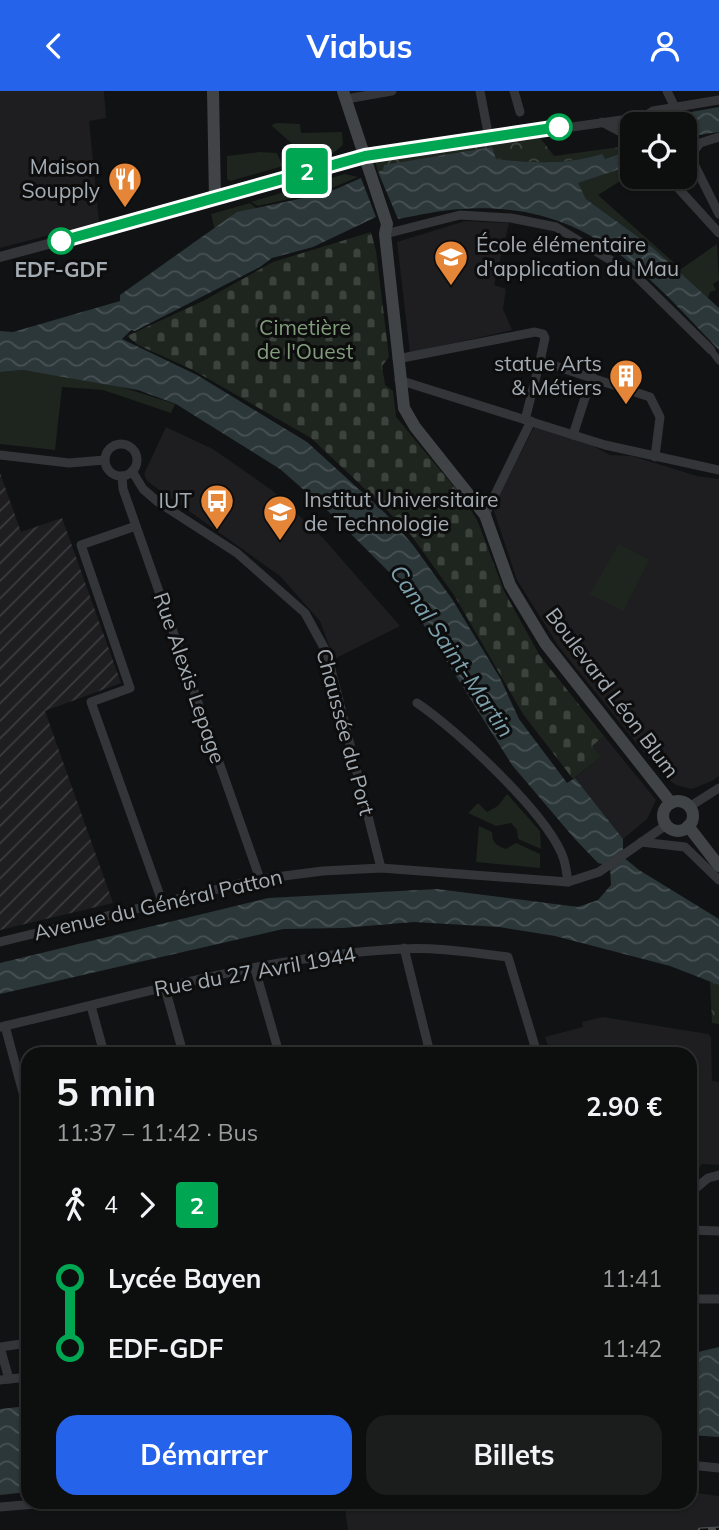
<!DOCTYPE html>
<html lang="fr">
<head>
<meta charset="utf-8">
<style>
	body { margin:0; font-family:Mulish,sans-serif; background:#1b1c1c; color:#f1f3f6; height:100vh; display:flex; flex-direction:column; font-size:26px; white-space:nowrap }
	* { box-sizing:border-box; margin:0 }
	p { font-size:23px; color:#9a9c9e }
	.icon { flex:none; width:38px; height:38px; fill:none; stroke:currentColor; stroke-width:2; stroke-linecap:round; stroke-linejoin:round }
	.map { position:relative; flex:1; overflow:hidden }
	.sheet { position:absolute; left:21px; top:956px; width:676px; height:462px; display:flex; flex-direction:column; background:#0d0e0e; border-radius:21px; box-shadow:0 2px 5px #0004,0 0 0 2px #2d2e2e }
	.sheet>* { flex:none }
	.badge { padding:0 14px; border-radius:5px; font-size:24px; line-height:46px }
	.controls { position:absolute; left:620px; top:21px; display:grid; gap:14px }
	.controls a { display:grid; place-items:center; width:77px; height:77px; border-radius:14px; background:#0d0e0e; box-shadow:0 2px 5px #0004,0 0 0 2px #2d2e2e; font-size:35px }
	.map>.badge { position:absolute; translate:-50% -50%; box-shadow:0 0 0 4px #fff }
	.legs { display:flex; align-items:center; gap:10px; height:77px; padding:0 35px; font-size:23px }
	.legs p { margin-inline-start:auto }
	.headline { display:flex; align-items:center; justify-content:space-between; height:119px; padding:0 35px }
	h1 { font-size:38px; font-weight:700; line-height:52px }
	.action { display:flex; gap:14px; margin-top:auto; padding:14px 35px }
	.action a { flex:1; height:80px; border-radius:21px; background:#2563eb; color:#fff; font-size:28px; font-weight:700; line-height:80px; text-align:center }
	.action a+a { background:#1b1c1c; color:#f1f3f6 }
	ul { padding:0 35px; list-style:none }
	li { display:flex; align-items:center; gap:24px; height:70px; font-size:26px }
	li i { display:grid; place-items:center; width:10px; height:100%; margin:0 9px; background:currentColor }
	li i::after { content:''; width:18px; height:18px; margin:-9px; border:5px solid; border-radius:50%; background:#0d0e0e }
	li p { margin-inline-start:auto }
	li:first-child i { background:linear-gradient(#0000 50%,currentColor 0) }
	li:last-child i { background:linear-gradient(currentColor 50%,#0000 0) }
	header { display:flex; justify-content:space-between; align-items:center; height:91px; padding:0 35px; background:#2563eb; color:#fff; font-size:32px; font-weight:700 }
	.map>svg:first-child { display:block }
</style>
</head>
<body>
<header><svg class="icon" aria-label="back" viewBox="0 0 24 24"><path d="M15 5l-7 7 7 7"/></svg>Viabus<svg class="icon" aria-label="person" viewBox="0 0 24 24"><circle cx="12" cy="8" r="4"/><path d="M4 21q1-7 8-7t8 7"/></svg></header>
<div class="map">
<svg width="719" height="1439" viewBox="0 0 719 1439">
	<defs>
		<pattern id="industrial-furrows" width="10" height="10" patternUnits="userSpaceOnUse" patternTransform="scale(1.75)"><rect width="10" height="10" fill="#1e1e20"/><path d="M-1 1l2-2M0 10L10 0M9 11l2-2" fill="none" stroke="#3c3c3e"/></pattern>
		<pattern id="cemetery-stones" width="16" height="16" patternUnits="userSpaceOnUse" patternTransform="scale(1.75)"><rect width="16" height="16" fill="#1e251e"/><path d="M2 7V4a2 2 0 0 1 4 0v3zM10 15v-3a2 2 0 0 1 4 0v3z" fill="#3c423c"/></pattern>
		<pattern id="park-crowns" width="20" height="18" patternUnits="userSpaceOnUse" patternTransform="scale(1.75)"><rect width="20" height="18" fill="#1e251e"/><path d="M2 6a3 3 0 1 1 6 0M12 15a3 3 0 1 1 6 0" fill="none" stroke="#3c423c"/></pattern>
		<pattern id="water-waves" width="16" height="10" patternUnits="userSpaceOnUse" patternTransform="scale(1.75)"><rect width="16" height="10" fill="#2c373a"/><path d="M0 5q4-4 8 0t8 0" fill="none" stroke="#485154"/></pattern>
	</defs>
	<rect width="100%" height="100%" fill="#111213"/>
	<g fill="#1e1e20">
		<polygon points="0,0 104,0 106,27 89,30 99,131 0,157"/>
		<polygon points="465,130 509,132 494,194 506,198 503,218 512,239 410,262 397,151"/>
		<polygon points="166,336 213,358 273,400 323,447 400,535 334,568 320,530 280,485 147,390 144,383"/>
		<polygon points="534,336 590,353 610,364 632,365 697,385 719,388 719,685 712,690 692,698 676,694 663,685 559,556 517,489 493,417"/>
		<polygon points="604,645 656,709 647,728 623,748 575,687 601,666 592,655"/>
		<polygon points="603,926 708,943 711,946 712,990 719,991 719,1074 702,1073 690,1089 690,962 550,962 545,946 583,936 582,931"/>
		<polygon points="690,1401 719,1405 719,1439 348,1439 344,1411 690,1410"/>
	</g>
	<polygon fill="url(#industrial-furrows)" points="0,382 21,441 62,427 121,592 45,620 113,812 0,839"/>
	<g fill="#1e251e">
		<polygon points="277,32 300,33 301,42 342,41 343,54 333,62 294,73 292,64 298,58 271,34"/>
		<polygon points="259,61 277,62 283,75 230,90 227,88 227,65"/>
		<polygon points="632,74 632,83 598,104 681,178 717,153 719,189 713,193 716,199 710,201 708,207 652,156 586,108 577,92"/>
		<polygon points="345,83 358,86 327,99 258,115 251,111"/>
		<polygon points="250,112 268,127 216,144 211,123"/>
		<polygon points="23,279 109,292 175,313 171,322 103,299 62,296 55,359 0,353 0,281"/>
		<polygon points="619,453 649,469 623,520 590,503"/>
		<polygon points="507,703 540,740 541,758 518,748 517,739 511,732 496,735 468,722 478,712 487,721 498,715"/>
		<path d="M479,735L492,741C492,751 496,755 506,758L516,752L540,763V777L476,771Z"/>
	</g>
	<polygon fill="url(#cemetery-stones)" points="371,141 376,160 389,266 382,275 385,294 393,300 396,326 465,409 478,431 504,500 540,565 604,645 592,655 601,666 573,688 523,623 454,504 411,444 382,414 311,347 193,279 138,254 127,245 203,210 273,171"/>
	<g fill="url(#park-crowns)">
		<path d="M538,44L554,65L620,56L623,61L604,68L602,63C566,74 533,72 496,68L491,56L378,81L375,70Z"/>
		<polygon points="710,890 719,894 719,933 712,932"/>
	</g>
	<g fill="url(#water-waves)">
		<polygon points="719,16 719,41 693,45 684,57 685,22"/>
		<path d="M492,56L496,68C533,72 566,74 602,63L605,68L632,58V74L578,92L586,108L652,156L719,217V259C642,178 585,110 462,118C441,119 419,124 398,128L378,81L383,79L384,74Z"/>
		<polygon points="361,87 376,126 313,156 272,167 260,176 135,240 131,239 122,248 197,284 307,351 385,422 413,454 452,508 500,587 519,628 567,692 575,687 623,748 623,766 639,779 719,828 719,894 670,875 555,845 499,836 414,831 343,837 283,838 0,903 0,872 268,807 437,798 578,816 598,809 611,794 610,775 598,772 574,747 512,674 393,485 329,421 280,378 176,313 138,299 23,279 0,281 0,240 13,241 120,210 120,204 237,121 327,102"/>
		<polygon points="719,1256 719,1346 690,1344 690,1263"/>
		<polygon points="28,1315 28,1401 0,1404 0,1318"/>
	</g>
	<g fill="none" stroke-linecap="round" stroke-linejoin="round">
		<polyline stroke="#333538" stroke-width="7" points="711,259 719,270"/>
		<g stroke="#333538" stroke-width="9">
			<polyline points="480,0 489,47"/>
			<polyline points="514,0 520,21"/>
			<polyline points="667,0 683,33"/>
			<polyline points="346,8 392,0"/>
			<polyline points="602,31 632,47"/>
			<polyline points="684,37 694,73 719,123"/>
			<polyline points="365,65 643,26 653,20 719,9"/>
			<polyline points="684,73 700,52 719,46"/>
			<polyline points="668,86 719,142"/>
			<polyline points="385,143 460,124 511,127 556,136 635,184 711,259"/>
			<polyline points="397,268 535,241 543,243 545,247 540,270 650,306 660,326 655,366"/>
			<polyline points="399,289 605,354 719,379"/>
			<polyline points="525,329 540,270"/>
			<polyline points="573,344 592,285"/>
			<circle cx="121" cy="369" r="16"/>
			<polyline points="0,364 69,372 105,369"/>
			<polyline points="132,380 143,398 158,411 237,462 305,522 327,562 381,777"/>
			<polyline points="122,385 123,398 260,788"/>
			<polyline points="485,424 531,330"/>
			<polyline points="136,435 81,454 130,597 91,611 163,813"/>
			<path d="M417,612C456,638 551,726 564,769C566,776 567,784 568,791"/>
			<polyline points="689,716 719,697"/>
			<polyline points="641,751 685,756 719,789"/>
			<polyline points="0,851 260,788 323,780 381,777 568,791 599,781 666,734"/>
			<polyline points="404,857 430,962"/>
			<polyline points="255,878 279,962"/>
			<polyline points="165,897 183,962"/>
			<polyline points="91,915 104,962"/>
			<polyline points="5,935 28,1020"/>
			<path d="M0,936C132,906 266,864 402,858C437,856 473,862 508,866L537,962"/>
			<polyline points="690,1102 708,1087 719,1084"/>
			<polyline points="690,1139 719,1140"/>
			<polyline points="690,1208 719,1208"/>
			<polyline points="9,1288 0,1256 28,1252"/>
			<polyline points="0,1289 28,1286"/>
			<polyline points="690,1374 719,1377"/>
			<polyline points="0,1416 71,1410"/>
		</g>
		<polyline stroke="#333538" stroke-width="10" points="0,166 215,108"/>
		<g stroke="#414447" stroke-width="12">
			<polyline points="213,0 215,108 365,65"/>
			<polyline points="343,0 387,133 385,143 404,317 415,336 485,424 510,494 545,552 671,712"/>
			<circle cx="678" cy="725" r="15"/>
			<polyline points="688,735 719,775"/>
		</g>
		<g stroke="#4a4d50" stroke-width="5">
			<polyline id="rail" points="700,1439 719,1438"/>
		</g>
		<use href="#rail" stroke="#0d0d0e" stroke-width="2.5" stroke-dasharray="8" stroke-linecap="butt"/>
	</g>
	<g fill="none" stroke-linecap="round" stroke-linejoin="round">
		<g stroke="#fff" stroke-width="16">
			<polyline id="line-1" points="61,150 365,65 559,36"/>
		</g>
		<use href="#line-1" stroke="#00a651" stroke-width="10"/>
	</g>
	<defs>
		<g id="restaurant-pin" transform="scale(1.75)"><path d="M0 17L-7.5 6A9.5 9.5 0 1 1 7.5 6Z" fill="#e58537" stroke="#0d0d0e"/><path d="M-5-6h1v4h1v-4h1v4h1v-4h1v5L-1.5 .5V6h-2V.5L-5-1ZM5-6V6H3V1.5H1.5Q1.5-4 5-6Z" fill="#fff"/></g>
		<g id="school-pin" transform="scale(1.75)"><path d="M0 17L-7.5 6A9.5 9.5 0 1 1 7.5 6Z" fill="#e58537" stroke="#0d0d0e"/><path d="M0-5L7-2L0 1L-7-2ZM-4 1L0 2.5L4 1V4Q0 6-4 4Z" fill="#fff"/></g>
		<g id="building-pin" transform="scale(1.75)"><path d="M0 17L-7.5 6A9.5 9.5 0 1 1 7.5 6Z" fill="#e58537" stroke="#0d0d0e"/><path d="M-4-6H4V6H1V3H-1V6H-4ZM-2.5-4.3h1.7v1.8h-1.7ZM.8-4.3h1.7v1.8H.8ZM-2.5-1h1.7V.8h-1.7ZM.8-1h1.7V.8H.8Z" fill="#fff"/></g>
		<g id="bus-pin" transform="scale(1.75)"><path d="M0 17L-7.5 6A9.5 9.5 0 1 1 7.5 6Z" fill="#e58537" stroke="#0d0d0e"/><path d="M-5-6H5V4H4V6H2V4H-2V6H-4V4H-5ZM-3.5-4V0h7V-4ZM-3.5 1.2v1.5H-2V1.2ZM2 1.2v1.5H3.5V1.2Z" fill="#fff"/></g>
		<g id="university-pin" transform="scale(1.75)"><path d="M0 17L-7.5 6A9.5 9.5 0 1 1 7.5 6Z" fill="#e58537" stroke="#0d0d0e"/><path d="M0-5L7-2L0 1L-7-2ZM-4 1L0 2.5L4 1V4Q0 6-4 4Z" fill="#fff"/></g>
	</defs>
	<g fill-rule="evenodd">
		<use href="#restaurant-pin" x="125" y="88"/>
		<use href="#school-pin" x="451" y="166"/>
		<use href="#building-pin" x="626" y="285"/>
		<use href="#bus-pin" x="217" y="410"/>
		<use href="#university-pin" x="280" y="421"/>
	</g>
	<g fill="#fff" stroke="#00a651" stroke-width="3.5">
		<circle cx="559" cy="36" r="12"/>
		<circle cx="61" cy="150" r="12"/>
	</g>
	<g text-anchor="middle" stroke-width="6" stroke-linejoin="round" paint-order="stroke">
		<g font-size="21" fill="#a4acb3" stroke="#0d0d0e" text-anchor="end">
			<text x="100" y="83">Maison<tspan x="100" dy="24">Soupply</tspan></text>
			<text x="476" y="161" text-anchor="start">École élémentaire<tspan x="476" dy="24">d'application du Mau</tspan></text>
			<text x="602" y="280">statue Arts<tspan x="602" dy="24">&amp; Métiers</tspan></text>
			<text x="304" y="416" text-anchor="start">Institut Universitaire<tspan x="304" dy="24">de Technologie</tspan></text>
			<text x="192" y="417">IUT</text>
		</g>
		<g font-size="21" font-weight="bold" fill="#a4acb3" stroke="#0d0d0e">
			<text x="61" y="186">EDF-GDF</text>
		</g>
		<g font-size="21" fill="#819d7c" stroke="#0d0d0e">
			<text x="305" y="244">Cimetière<tspan x="305" dy="24">de l'Ouest</tspan></text>
		</g>
		<g font-size="21" fill="#a4acb3" stroke="#0d0d0e">
			<text transform="translate(189 587) rotate(71)" y="7">Rue Alexis Lepage</text>
			<text transform="translate(612 602) rotate(53)" y="7">Boulevard Léon Blum</text>
			<text transform="translate(345 641) rotate(75)" y="7">Chaussée du Port</text>
			<text transform="translate(158 814) rotate(-13)" y="7">Avenue du Général Patton</text>
			<text transform="translate(255 881) rotate(-10)" y="7">Rue du 27 Avril 1944</text>
		</g>
		<g font-size="23" font-style="italic" fill="#7ca0ac" stroke="#0d0d0e">
			<text transform="translate(452 560) rotate(56)" y="8">Canal Saint-Martin</text>
		</g>
	</g>
</svg>
<div class="controls">
<a><svg class="icon" aria-label="locate" viewBox="0 0 24 24"><circle cx="12" cy="12" r="6"/><path d="M12 2v4M12 18v4M2 12h4M18 12h4"/></svg></a>
</div>
<b class="badge" style="left:307px;top:80px;background:#00a651;color:#fff">2</b>
<section class="sheet">
<div class="headline"><div><h1>5 min</h1><p>11:37 – 11:42 · Bus</p></div><b>2.90 €</b></div>
<div class="legs"><svg class="icon" aria-label="walk" viewBox="0 0 24 24"><circle cx="13" cy="4" r="2"/><path d="M13 8l-2 6 4 7M11 14l-3 7M7 12l3-4h3l4 4"/></svg>4<svg class="icon" aria-label="forward" viewBox="0 0 24 24"><path d="M9 5l7 7-7 7"/></svg><b class="badge" style="background:#00a651;color:#fff">2</b></div>
<ul>
<li><i style="color:#00a651"></i><b>Lycée Bayen</b><p>11:41</p></li>
<li><i style="color:#00a651"></i><b>EDF-GDF</b><p>11:42</p></li>
</ul>
<div class="action"><a>Démarrer</a><a>Billets</a></div>
</section>
</div>
</body>
</html>
